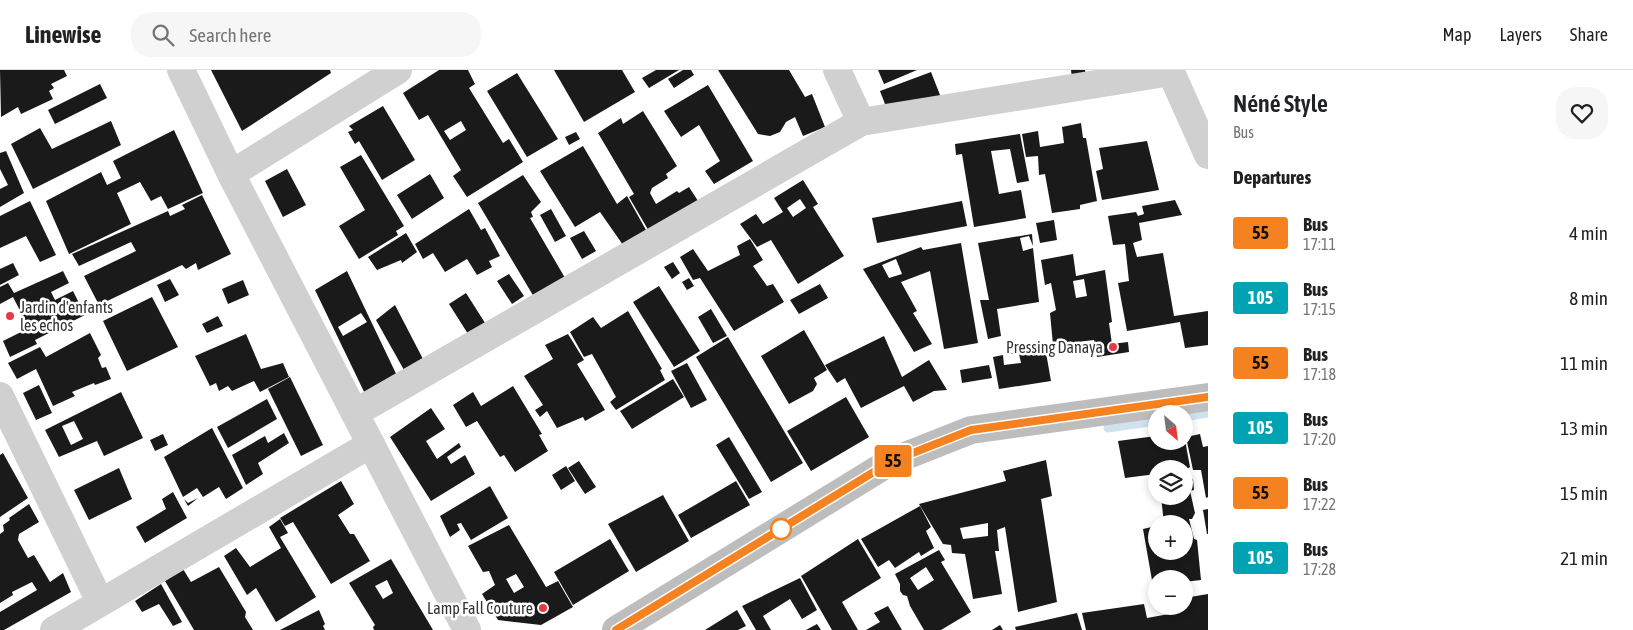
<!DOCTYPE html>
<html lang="en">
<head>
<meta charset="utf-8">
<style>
	body { margin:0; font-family:"Asap Condensed",sans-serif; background:#f6f6f6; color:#202124; height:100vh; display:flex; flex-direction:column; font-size:19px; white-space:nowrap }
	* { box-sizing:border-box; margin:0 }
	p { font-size:16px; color:#757577 }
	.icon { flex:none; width:28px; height:28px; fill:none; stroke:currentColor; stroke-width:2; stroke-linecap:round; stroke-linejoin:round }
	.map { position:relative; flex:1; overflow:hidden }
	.sheet { display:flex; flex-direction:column; background:#fff; width:425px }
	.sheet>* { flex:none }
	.badge { padding:0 10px; border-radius:4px; font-size:18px; line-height:32px }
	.needle { width:32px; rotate:152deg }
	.fabs { position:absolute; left:1148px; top:335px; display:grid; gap:10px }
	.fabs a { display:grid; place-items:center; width:45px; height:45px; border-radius:50%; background:#fff; box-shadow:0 2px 8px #0003; font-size:25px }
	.map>.badge { position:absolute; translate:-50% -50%; box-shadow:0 0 0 2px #fff }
	h2 { padding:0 25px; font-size:19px; line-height:45px }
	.round { display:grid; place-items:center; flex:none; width:52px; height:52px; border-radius:20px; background:#f6f6f6 }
	.overview { display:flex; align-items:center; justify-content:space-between; height:85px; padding:0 25px }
	h1 { font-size:24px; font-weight:600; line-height:38px }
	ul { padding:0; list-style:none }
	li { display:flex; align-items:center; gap:15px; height:65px; padding:0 25px }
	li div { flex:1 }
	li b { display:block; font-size:19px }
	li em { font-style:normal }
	li .badge { min-width:55px; font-weight:700; text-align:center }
	header { display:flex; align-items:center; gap:30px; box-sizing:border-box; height:70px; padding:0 25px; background:#fff; border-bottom:1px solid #e0e0e0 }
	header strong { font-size:24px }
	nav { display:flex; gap:28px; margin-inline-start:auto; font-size:18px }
	.search { width:350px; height:45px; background:#f6f6f6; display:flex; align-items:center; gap:12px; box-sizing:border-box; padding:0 18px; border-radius:20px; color:#757577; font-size:19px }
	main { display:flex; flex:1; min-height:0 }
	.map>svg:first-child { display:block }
</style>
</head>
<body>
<header>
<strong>Linewise</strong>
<div class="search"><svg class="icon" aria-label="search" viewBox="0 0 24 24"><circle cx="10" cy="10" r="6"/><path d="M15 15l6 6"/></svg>Search here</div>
<nav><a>Map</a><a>Layers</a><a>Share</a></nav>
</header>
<main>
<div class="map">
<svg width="1208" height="560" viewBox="0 0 1208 560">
	<rect width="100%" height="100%" fill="#fff"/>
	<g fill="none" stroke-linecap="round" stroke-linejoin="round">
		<g stroke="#cfe2ee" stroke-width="9">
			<polyline points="1184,347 1208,343"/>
			<polyline points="1108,358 1156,351"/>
		</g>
	</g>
	<g fill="#1a1a1a" fill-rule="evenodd">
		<polygon points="0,0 64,0 67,6 51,14 54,18 49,21 53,29 21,44 18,37 1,47"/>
		<polygon points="211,0 330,0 331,3 242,61"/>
		<path d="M439,0H468L475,14L469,18L503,73L509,69L523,92L467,127L453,106L461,100L428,45L419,50L403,23ZM461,51L466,60L450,70L444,61Z"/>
		<polygon points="554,0 622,0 635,22 584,52"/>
		<polygon points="656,0 679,0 649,18 642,8"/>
		<polygon points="683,0 691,0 694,5 674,18 668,9"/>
		<polygon points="718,0 789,0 805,27 812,24 825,57 803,66 795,47 786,52 780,62 770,66 758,64"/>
		<polygon points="878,0 917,0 884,14"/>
		<polygon points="1071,0 1085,0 1086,6 1072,8"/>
		<polygon points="931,2 942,30 888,42 880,21"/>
		<polygon points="517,3 558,69 527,87 487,21"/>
		<polygon points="100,14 107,28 55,54 48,40"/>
		<polygon points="708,15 753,91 714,114 705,101 720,91 699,55 681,67 664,41"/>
		<polygon points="383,36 415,90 382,110 359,71 355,74 348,62 353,60 349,56"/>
		<polygon points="643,41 677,96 666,104 668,108 652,118 650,123 656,134 677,121 679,123 689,117 700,134 650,163 629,127 634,124 598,63 621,48 623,54"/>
		<polygon points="111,51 121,75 33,119 11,74 40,58 52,79"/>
		<polygon points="1081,53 1083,68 1086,68 1097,131 1080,135 1080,139 1052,143 1045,104 1039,105 1038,86 1026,87 1022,64 1038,61 1040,77 1064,73 1062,57"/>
		<polygon points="174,60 203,123 168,139 161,126 151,131 140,112 117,123 131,154 69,184 46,131 101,102 107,115 121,108 113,91"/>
		<polygon points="576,62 580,69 569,75 565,67"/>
		<polygon points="1020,64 1029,111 1017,113 1010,79 991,81 999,124 1021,120 1026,148 974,157 962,84 956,85 955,74"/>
		<polygon points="1147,71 1159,120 1102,130 1096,101 1103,99 1099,78"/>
		<polygon points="583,76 617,134 627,126 646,160 623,175 600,142 575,157 540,101"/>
		<polygon points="6,81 24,123 0,137 0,119 8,115 0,99 0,83"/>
		<polygon points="361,85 404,156 396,161 398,165 359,189 339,156 365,140 340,97"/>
		<polygon points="287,99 306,135 283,147 265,111"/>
		<polygon points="430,104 444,128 412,149 397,125"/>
		<polygon points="523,105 541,132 531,142 533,147 530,148 568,213 537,232 478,133"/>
		<path d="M803,110L818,134L813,137L844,186L798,214L771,170L757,177L740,154L756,144L763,154L783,142L774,128ZM800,129L806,138L793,147L787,138Z"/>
		<polygon points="202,125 231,184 198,200 196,193 186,199 182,195 99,235 84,206 136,181 131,172 79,196 72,184 168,141 170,146 185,139 182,135"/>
		<polygon points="1175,130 1182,145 1139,153 1142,170 1133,173 1137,187 1163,183 1174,246 1208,241 1208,275 1185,278 1180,252 1127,261 1118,213 1129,211 1125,174 1113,175 1108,146 1136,142 1138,146 1144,144 1142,136"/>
		<polygon points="30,131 56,185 40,192 26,166 0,178 0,146"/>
		<polygon points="962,131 967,156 877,173 872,148"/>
		<polygon points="469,139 481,160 485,158 500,186 489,191 492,197 477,205 467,189 445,202 433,183 423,189 415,174"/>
		<polygon points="551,139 566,166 555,172 540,145"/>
		<polygon points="1054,150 1057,170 1040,173 1036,153"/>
		<polygon points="584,161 596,181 582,189 570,168"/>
		<polygon points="406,163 417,182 402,193 401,190 377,200 368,187"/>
		<polygon points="1032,164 1033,176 1029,166 1020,168 1023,181 1033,178 1039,232 997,239 1001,266 988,269 980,230 989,230 978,173"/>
		<polygon points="750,169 763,190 753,196 767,216 773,214 784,232 734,261 700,208 693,210 680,187 693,179 708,201 740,185 737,176"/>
		<path d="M961,173L978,273L944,279L930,201L901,212L917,241L913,243L932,274L914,282L863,199L921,177L923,180ZM896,189L902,204L889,208L882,195Z"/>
		<path d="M1073,184L1076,206L1105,200L1112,252L1109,253L1112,274L1128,272L1129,282L1097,287L1094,270L1053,275L1050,243L1056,240L1051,213L1045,215L1041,190ZM1084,209L1087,226L1076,228L1073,211Z"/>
		<polygon points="673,192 680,203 672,209 664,197"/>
		<polygon points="13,193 19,205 0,215 0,199"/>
		<polygon points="63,201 69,213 51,222 55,230 73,221 85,245 35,270 37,274 10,287 3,271 29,258 13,227 0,234 0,217 8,213 14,223"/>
		<path d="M347,201L400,312L368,330L315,220ZM361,243L367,252L343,266L338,257Z"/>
		<polygon points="509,204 524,226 512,234 497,211"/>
		<polygon points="689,208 694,216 687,220 682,212"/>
		<polygon points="170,209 179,225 165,232 157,215"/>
		<polygon points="243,210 249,225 228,234 222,219"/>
		<polygon points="820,214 828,228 799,244 790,230"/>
		<polygon points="659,216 700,281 674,297 633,232"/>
		<polygon points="466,223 487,256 470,267 449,234"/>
		<polygon points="152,227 178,277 127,301 103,251"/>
		<polygon points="395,235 423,289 404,300 376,250"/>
		<polygon points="711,239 727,266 713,273 698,247"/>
		<polygon points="628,241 662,299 660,300 665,310 616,340 610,332 616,327 592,284 584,287 570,262 593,247 601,258"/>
		<polygon points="218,246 223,256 207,263 202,254"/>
		<polygon points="804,260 827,300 814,308 817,314 813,321 789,334 761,286"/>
		<polygon points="90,263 101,285 98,288 102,298 106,297 111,309 95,315 94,313 72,322 75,326 53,336 36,299 17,309 8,293 40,277 46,287"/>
		<polygon points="246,264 261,299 283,293 289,307 260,322 254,311 232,321 228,316 219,321 216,313 210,316 195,286"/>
		<polygon points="568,264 584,290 577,294 605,340 585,351 583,347 557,358 547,341 540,347 535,340 543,335 524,306 553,289 545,275"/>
		<polygon points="884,266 902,307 929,290 947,320 934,321 913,332 904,316 861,338 845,308 837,313 825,295"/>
		<polygon points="728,267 803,393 771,412 696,287"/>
		<polygon points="1045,277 1051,311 999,319 993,287 1003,285 1004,295 1021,293 1019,284 1009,284"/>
		<polygon points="687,293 707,330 691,338 671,301"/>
		<polygon points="989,295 992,308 962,313 960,300"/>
		<polygon points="290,307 323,375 301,386 268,319"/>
		<polygon points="673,309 684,327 632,359 620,341"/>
		<polygon points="39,315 52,343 36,350 23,323"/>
		<polygon points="513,316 542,364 539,365 548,381 515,402 504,385 500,387 477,351 466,357 453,335 473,322 481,336"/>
		<path d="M121,322L143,368L104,386L97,371L59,387L45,360ZM74,351L83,369L71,375L62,356Z"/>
		<polygon points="846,327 869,367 811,401 787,361"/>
		<polygon points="267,329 277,349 228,378 217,357"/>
		<polygon points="431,338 445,359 426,371 437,389 459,373 461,377 447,387 451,394 465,385 475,404 431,431 390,367"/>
		<polygon points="212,358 243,418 226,429 219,417 203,427 197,418 183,427 164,387"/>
		<polygon points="284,363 289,373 258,393 263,404 246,415 232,385 265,366 268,373"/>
		<polygon points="163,364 168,375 155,381 150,370"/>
		<polygon points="1200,364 1203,377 1208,376 1208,427 1206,428 1201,400 1193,400 1186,367"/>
		<polygon points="1184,365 1190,397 1187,399 1190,407 1193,409 1194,420 1190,421 1195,443 1192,449 1189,449 1194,469 1197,470 1201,510 1184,512 1184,509 1156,509 1156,516 1153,516 1143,459 1156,456 1156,481 1184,481 1184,454 1164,454 1161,426 1184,426 1184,399 1156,399 1156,404 1125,408 1118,371 1156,366 1156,371 1184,371"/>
		<polygon points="729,367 762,422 749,429 716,375"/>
		<polygon points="3,383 28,428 0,447 0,385"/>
		<path d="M1046,390L1052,426L1041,429L1057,532L1018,542L1005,457L997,460L999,481H995L1002,524L973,529L965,484L952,483L951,475L943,474L919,434L1006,411L1003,401ZM988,453V466L963,469L960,458Z"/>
		<polygon points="579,391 596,417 585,424 568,398"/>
		<polygon points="566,396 575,411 561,420 552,405"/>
		<polygon points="119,398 132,429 89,450 74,420"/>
		<polygon points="341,411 354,434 338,445 350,464 354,464 370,491 331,514 293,452 285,456 280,448"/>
		<polygon points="736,411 750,435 691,468 678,445"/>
		<polygon points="490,416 508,448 471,470 461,453 457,454 460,460 450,467 440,446"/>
		<polygon points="173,422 187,448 145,473 136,457 166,439 162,429"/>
		<polygon points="663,425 689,471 636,502 608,454"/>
		<polygon points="198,428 188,436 184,429 188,433"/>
		<polygon points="29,434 39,452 19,464 18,470 28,488 34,485 50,512 63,503 71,522 4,560 0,560 0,542 37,520 32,512 12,522 13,525 0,533 0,464 4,461 3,455 10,450 9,448"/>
		<polygon points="920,436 931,457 926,461 934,478 921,486 919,482 895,498 889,490 878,497 861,469"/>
		<polygon points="1208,439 1208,464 1207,464 1203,440"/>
		<polygon points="280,449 288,463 280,467 316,527 276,552 256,518 247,525 224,486 236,478 250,497 281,478 269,457"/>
		<path d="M509,455L546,517L558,511L573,537L541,555L498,550L482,524L495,515L489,501L483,502L468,476ZM516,504L524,517L514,523L506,509Z"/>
		<polygon points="610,469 629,501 573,535 554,502"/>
		<polygon points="858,469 881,508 842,532 858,560 832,560 801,506"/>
		<path d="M939,480L945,490L941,492L971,542L941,560H924L910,536L907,526L903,525L900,521V514L895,504ZM926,497L934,510L918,520L910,508Z"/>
		<path d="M391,489L433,560H374L373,557L375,555L349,513ZM387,510L393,523L383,529L375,516Z"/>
		<polygon points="219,497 246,542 245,547 253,560 194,560 165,511 183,499 191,512"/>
		<polygon points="800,508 817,540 802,549 790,529 763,546 771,560 756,560 742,536"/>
		<polygon points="161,514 182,552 173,556 159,534 142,542 135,531"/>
		<polygon points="1208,524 1208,560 1086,560 1082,543 1144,534 1147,548 1169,544 1168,536 1184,536 1184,528"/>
		<polygon points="888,536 902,560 866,560 880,552 874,543"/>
		<polygon points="319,540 325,554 323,556 325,560 280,560"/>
		<polygon points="737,540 746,556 738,560 705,560"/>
		<polygon points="1077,543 1082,560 1016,560 1015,557"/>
		<polygon points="817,554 821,560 806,560"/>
		<polygon points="1000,555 1003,560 992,560"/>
	</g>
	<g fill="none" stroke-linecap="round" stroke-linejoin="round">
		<g stroke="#d0d0d0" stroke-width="28">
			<polyline points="181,0 231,104 467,560"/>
			<polyline points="837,0 861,52"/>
			<polyline points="1170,0 1208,85"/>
			<polyline points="231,104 398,0"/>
			<polyline points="0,326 100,532"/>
			<polyline points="355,343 861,52 1171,2"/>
			<polyline points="54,560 371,374"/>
		</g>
		<polyline stroke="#bdbdbd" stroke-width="28" points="616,560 890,392 971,360 1208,327"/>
	</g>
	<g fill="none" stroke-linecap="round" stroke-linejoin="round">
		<g stroke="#fff" stroke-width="11">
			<polyline id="line" points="616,560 890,392 971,360 1208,327"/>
		</g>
		<use href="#line" stroke="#f58220" stroke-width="8"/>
	</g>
	<g fill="#e63946" stroke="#fff" stroke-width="2">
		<circle cx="10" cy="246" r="5"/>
		<circle cx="1113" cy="277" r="5"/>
		<circle cx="543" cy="538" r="5"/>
	</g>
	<circle fill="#fff" stroke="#f58220" stroke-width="2.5" cx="781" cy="459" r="10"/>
	<g text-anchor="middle" stroke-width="5" stroke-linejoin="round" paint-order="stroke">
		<g font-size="16" fill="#333" stroke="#fff" text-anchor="end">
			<text x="20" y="243" text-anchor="start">Jardin d'enfants<tspan x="20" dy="18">les echos</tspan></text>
			<text x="1103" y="283">Pressing Danaya</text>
			<text x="533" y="544">Lamp Fall Couture</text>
		</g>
	</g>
</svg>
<div class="fabs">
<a><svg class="needle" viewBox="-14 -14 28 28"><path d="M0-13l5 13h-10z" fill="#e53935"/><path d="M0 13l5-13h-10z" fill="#757577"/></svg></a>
<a><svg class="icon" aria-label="layers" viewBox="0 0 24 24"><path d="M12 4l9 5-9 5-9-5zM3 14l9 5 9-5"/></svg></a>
<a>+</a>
<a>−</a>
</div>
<b class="badge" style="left:893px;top:391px;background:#f58220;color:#111">55</b>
</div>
<section class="sheet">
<div class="overview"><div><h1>Néné Style</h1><p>Bus</p></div><a class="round"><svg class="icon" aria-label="heart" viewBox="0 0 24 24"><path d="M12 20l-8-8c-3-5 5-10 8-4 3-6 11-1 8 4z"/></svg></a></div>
<h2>Departures</h2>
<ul>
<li><span class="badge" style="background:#f58220;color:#111">55</span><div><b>Bus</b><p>17:11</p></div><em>4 min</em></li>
<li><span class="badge" style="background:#00a3b4;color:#fff">105</span><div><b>Bus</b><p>17:15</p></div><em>8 min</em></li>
<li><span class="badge" style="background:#f58220;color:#111">55</span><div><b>Bus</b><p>17:18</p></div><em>11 min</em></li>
<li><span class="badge" style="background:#00a3b4;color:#fff">105</span><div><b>Bus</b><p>17:20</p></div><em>13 min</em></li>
<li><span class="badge" style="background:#f58220;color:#111">55</span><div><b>Bus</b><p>17:22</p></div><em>15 min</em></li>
<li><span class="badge" style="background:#00a3b4;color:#fff">105</span><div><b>Bus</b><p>17:28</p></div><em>21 min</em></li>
</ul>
</section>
</main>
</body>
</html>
